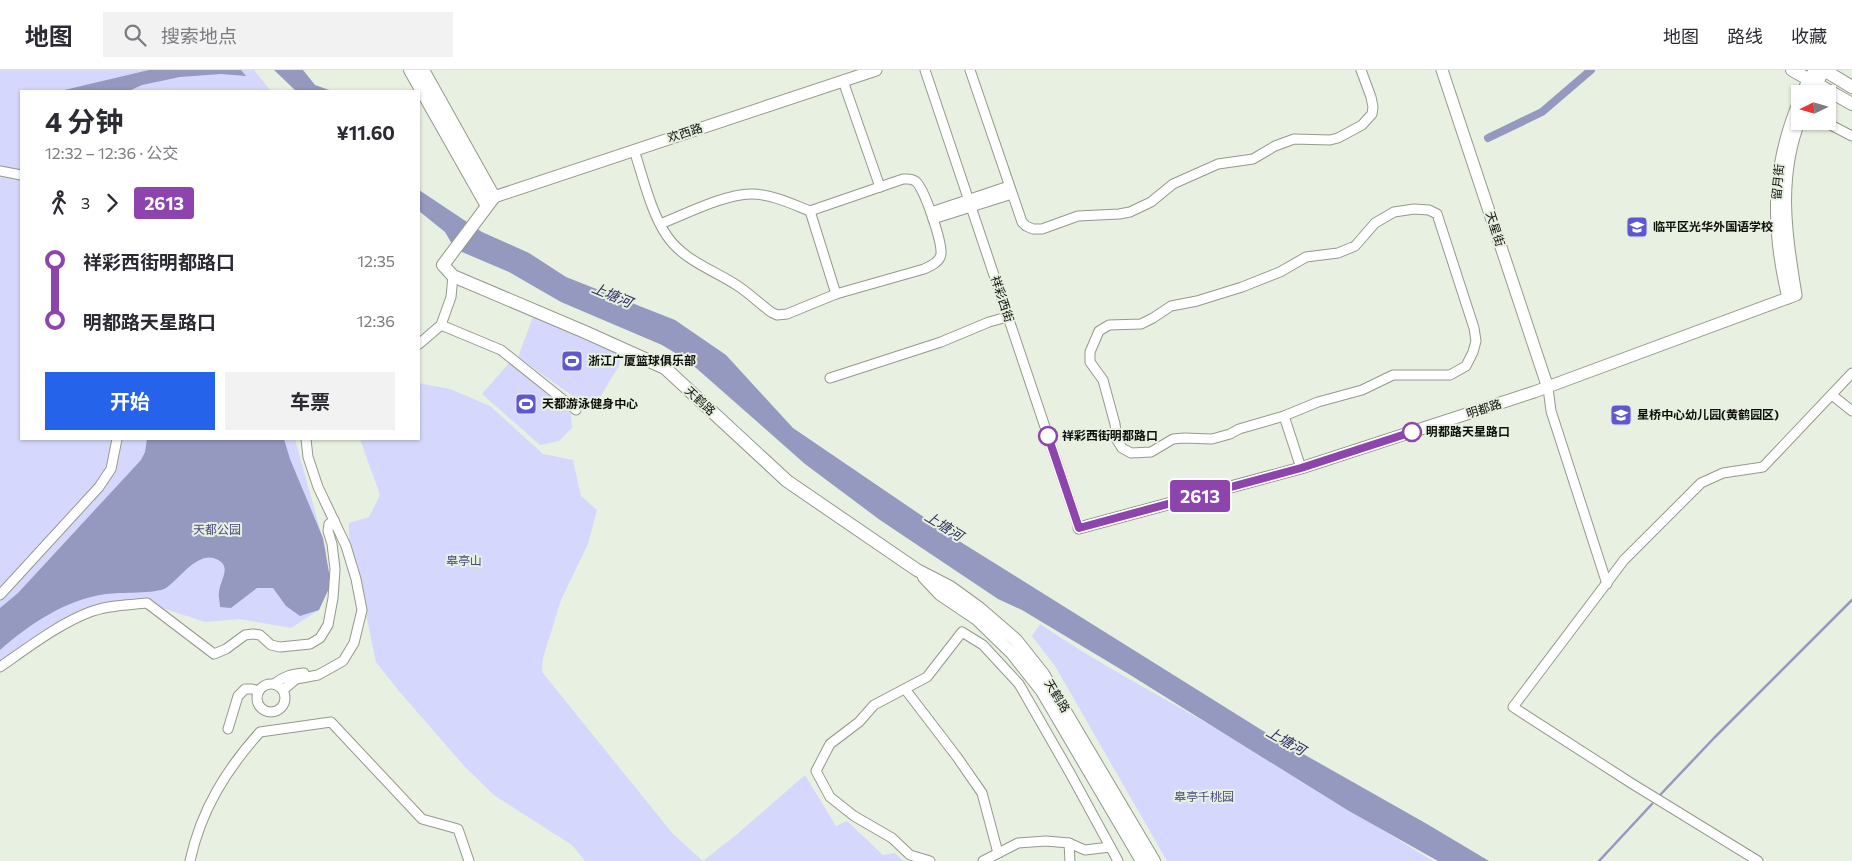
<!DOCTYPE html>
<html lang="zh">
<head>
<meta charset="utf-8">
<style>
	body { margin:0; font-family:Commissioner,"Noto Sans SC",sans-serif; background:#f2f2f3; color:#2b2b33; height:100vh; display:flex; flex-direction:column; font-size:19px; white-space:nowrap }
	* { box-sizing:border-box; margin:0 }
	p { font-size:16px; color:#7c7c81 }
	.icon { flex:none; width:28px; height:28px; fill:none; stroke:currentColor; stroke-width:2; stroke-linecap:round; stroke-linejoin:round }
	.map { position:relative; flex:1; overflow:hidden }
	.sheet { position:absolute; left:20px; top:20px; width:400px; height:350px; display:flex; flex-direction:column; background:#fff; border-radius:0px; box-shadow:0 1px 4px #0004 }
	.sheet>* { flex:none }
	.badge { padding:0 10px; border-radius:4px; font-size:18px; line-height:32px }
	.needle { width:32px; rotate:265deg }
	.fabs { position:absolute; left:1791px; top:15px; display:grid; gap:10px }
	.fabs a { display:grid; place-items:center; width:45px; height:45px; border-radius:0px; background:#fff; box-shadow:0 1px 4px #0004; font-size:25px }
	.map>.badge { position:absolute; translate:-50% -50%; box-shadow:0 0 0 2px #fff }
	.legs { display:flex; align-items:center; gap:8px; height:55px; padding:0 25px; font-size:16px }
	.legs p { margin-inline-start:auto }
	.headline { display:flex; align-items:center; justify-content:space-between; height:85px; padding:0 25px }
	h1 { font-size:28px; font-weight:700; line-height:38px }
	.cta { display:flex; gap:10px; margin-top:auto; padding:10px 25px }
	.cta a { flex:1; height:58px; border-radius:0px; background:#2563eb; color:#fff; font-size:20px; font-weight:700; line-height:58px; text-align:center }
	.cta a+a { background:#f2f2f3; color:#2b2b33 }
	ul { padding:0 25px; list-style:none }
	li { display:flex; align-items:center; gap:18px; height:60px; font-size:19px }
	li i { display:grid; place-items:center; width:8px; height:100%; margin:0 6px; background:currentColor }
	li i::after { content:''; width:12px; height:12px; margin:-6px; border:4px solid; border-radius:50%; background:#fff }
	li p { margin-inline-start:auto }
	li:first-child i { background:linear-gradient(#0000 50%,currentColor 0) }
	li:last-child i { background:linear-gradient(currentColor 50%,#0000 0) }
	header { display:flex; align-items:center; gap:30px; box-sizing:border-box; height:70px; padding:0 25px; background:#fff; border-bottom:1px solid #e1e1e2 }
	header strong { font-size:24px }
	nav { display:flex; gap:28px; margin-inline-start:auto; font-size:18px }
	.search { width:350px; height:45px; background:#f2f2f3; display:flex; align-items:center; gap:12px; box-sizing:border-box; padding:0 18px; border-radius:0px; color:#7c7c81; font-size:19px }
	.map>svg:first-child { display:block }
</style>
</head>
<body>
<header>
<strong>地图</strong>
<div class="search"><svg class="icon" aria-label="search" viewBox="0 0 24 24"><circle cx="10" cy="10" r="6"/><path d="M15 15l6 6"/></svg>搜索地点</div>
<nav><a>地图</a><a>路线</a><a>收藏</a></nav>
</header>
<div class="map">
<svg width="1852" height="791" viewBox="0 0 1852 791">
	<rect width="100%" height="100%" fill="#e8f0e1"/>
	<g fill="#d5d8fc">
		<polygon points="0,0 254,0 271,21 21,21 21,369 295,369 326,481 319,540 291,558 240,549 205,552 147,533 93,541 0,598"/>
		<polygon points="533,247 621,283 619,296 592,340 518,287"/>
		<polygon points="509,293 571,344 572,358 559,371 540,375 482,324"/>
		<polygon points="419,313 450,319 490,336 543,384 573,390 581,426 597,440 588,474 561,530 543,588 542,602 673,764 703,791 736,765 805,705 836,756 847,751 883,785 895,783 903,791 585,791 572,775 495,726 465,697 398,620 376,592 362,525 349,478 349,453 369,447 380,425 360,369 419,369"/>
		<path d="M1040,554C1094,591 1153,622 1210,655C1285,698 1359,746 1433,791H1167L1055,596L1032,566Z"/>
	</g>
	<g fill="#9598bf">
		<polygon points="149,0 241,0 246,6 221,4 180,7 142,15 129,21 60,21"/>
		<polygon points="274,0 303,0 315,15 332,21 296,21"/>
		<polygon points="419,120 482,162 529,183 566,207 675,250 726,285 793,358 959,471 1268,664 1427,754 1489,791 1438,791 1349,741 1127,603 1022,540 998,529 880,450 805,394 687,290 662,275 561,232 509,202 455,179 445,162 419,141"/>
		<path d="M147,369H284L290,389L323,468L331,514L319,540L300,546L286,536L273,518H257L231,538L220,537C220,532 218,526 219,522C220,510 233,496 216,489C197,481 180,509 166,518C156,524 120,522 106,524C65,530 31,553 0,580V538L18,523L141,390L145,382Z"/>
	</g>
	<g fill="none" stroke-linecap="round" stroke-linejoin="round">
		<g stroke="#9598bf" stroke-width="2.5">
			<polyline points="1661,724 1714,668 1852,530"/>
			<polyline points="1599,791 1652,734"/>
		</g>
		<polyline stroke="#9598bf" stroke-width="8" points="1488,68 1542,42 1591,0"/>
		<g stroke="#939a8c" stroke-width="11">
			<g id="minor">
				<polyline points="925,0 1079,458"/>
				<polyline points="970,0 1022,152 1026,156 1033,159 1042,159 1078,146 1119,144 1130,142 1151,132 1173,114 1218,94 1253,89 1275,76 1294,69 1330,70 1338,68 1362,55 1372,44 1373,37 1371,27 1361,0"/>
				<polyline points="843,11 880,117"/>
				<polyline points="1823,51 1852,66"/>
				<path d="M634,80C643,107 651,143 667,166C684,191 714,200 738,216C750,224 760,234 771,242L777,245L787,244L836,224L924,199C931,196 940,192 941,184C942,172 924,116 915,111C911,108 907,109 903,109L810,141C792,134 771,124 751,124C725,124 686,144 660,154"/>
				<polyline points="0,101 21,105"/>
				<polygon points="1414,139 1429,140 1437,144 1474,258 1476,271 1473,282 1466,296 1450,305 1393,305 1362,320 1318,332 1284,346 1239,359 1230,364 1212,369 1184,368 1173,369 1151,382 1131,383 1122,378 1117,370 1115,354 1103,310 1090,292 1090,282 1099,261 1109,255 1141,254 1153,248 1171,236 1197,231 1242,217 1280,202 1306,187 1338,183 1355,176 1375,153 1394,142"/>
				<polyline points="810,141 836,224"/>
				<polyline points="931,142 1009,116"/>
				<polyline points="933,149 1012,124"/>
				<polyline points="441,255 501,280 576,340"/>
				<polyline points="419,274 441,255 451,227 453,206"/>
				<polyline points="830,308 941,272 989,252 1007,247"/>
				<polyline points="1548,318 1551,341 1607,514"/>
				<polyline points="1832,325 1852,341"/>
				<polyline points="1284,346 1301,398"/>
				<polyline points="0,525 99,417 111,399 117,369"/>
				<path d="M0,597C26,579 60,553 90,542C108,535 128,535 147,533L214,584L226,579L245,565L253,564L260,565L271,575L280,577L310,574L320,568L328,555L333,528L335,499L332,474L328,461L329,454L334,450"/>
				<circle cx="271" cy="628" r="14"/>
				<path d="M274,614C284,606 292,604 304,603"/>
				<polyline points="905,619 957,687 982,723 998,783"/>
				<polyline points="283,620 296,609 318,605 343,591 354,573 362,540 356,509 346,476 318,417 308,387 306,369"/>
				<polyline points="228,659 238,626 245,619 252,619 259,621"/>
				<polyline points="1069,773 1085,780 1110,777"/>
				<path d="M190,791C201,740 226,700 260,662L331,652L422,749L458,759L469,791"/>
				<polyline points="930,791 910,785 892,768 854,746 830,727 816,701 830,674 859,652 874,635 927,607 962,562 983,575 1019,614 1070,703 1118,791"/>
				<polyline points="983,791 1018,773 1046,771 1069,773 1070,791"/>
				<polyline points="1758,791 1631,713 1513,637 1624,490 1701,413 1723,403 1763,397 1852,303"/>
			</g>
		</g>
		<g stroke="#939a8c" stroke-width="13">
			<g id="tertiary">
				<polyline points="1442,0 1548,318"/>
				<polyline points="1802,24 1808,10 1815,0"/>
				<polyline points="1812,24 1824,0"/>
				<polyline points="494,127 876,0"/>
				<path d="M1788,228C1771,157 1771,97 1800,29"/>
				<path d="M1079,458L1301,398L1534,322L1796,225C1786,163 1777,109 1800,49"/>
			</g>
		</g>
		<g stroke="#939a8c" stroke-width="14">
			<g id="secondary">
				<polyline points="410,0 487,136"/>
				<polyline points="423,0 494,127 443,195 453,206 585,262 665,298 787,411 917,500 950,517 979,538 1016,570 1043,604 1154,791"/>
				<polyline points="1792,0 1852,34"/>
				<polyline points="1824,0 1852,17"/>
				<polyline points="924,507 940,524 977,549 1012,583 1042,621 1142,791"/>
			</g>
		</g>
		<use href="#minor" stroke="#fff" stroke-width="9"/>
		<use href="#tertiary" stroke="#fff" stroke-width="11"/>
		<use href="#secondary" stroke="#fff" stroke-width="12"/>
	</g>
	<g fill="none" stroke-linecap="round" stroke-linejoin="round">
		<g stroke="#fff" stroke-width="11">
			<polyline id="line-1" points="1048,366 1079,458 1301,398 1412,362"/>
		</g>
		<use href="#line-1" stroke="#8e44ad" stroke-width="8"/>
	</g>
	<defs>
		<g id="school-square" transform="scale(1.125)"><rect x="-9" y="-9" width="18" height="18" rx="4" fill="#5f57d0" stroke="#e8f0e1"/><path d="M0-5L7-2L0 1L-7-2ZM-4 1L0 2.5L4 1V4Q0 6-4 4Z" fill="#fff"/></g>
		<g id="stadium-square" transform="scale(1.125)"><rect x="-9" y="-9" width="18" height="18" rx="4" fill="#5f57d0" stroke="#e8f0e1"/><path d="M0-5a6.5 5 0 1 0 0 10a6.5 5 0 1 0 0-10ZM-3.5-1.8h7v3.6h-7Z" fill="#fff"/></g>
	</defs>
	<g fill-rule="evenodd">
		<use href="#school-square" x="1637" y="157"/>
		<use href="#stadium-square" x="572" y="291"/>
		<use href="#stadium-square" x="526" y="334"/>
		<use href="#school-square" x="1621" y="345"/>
	</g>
	<g fill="#fff" stroke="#8e44ad" stroke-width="2.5">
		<circle cx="1412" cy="362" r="9"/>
		<circle cx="1048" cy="366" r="9"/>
	</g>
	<g text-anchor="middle" stroke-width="4" stroke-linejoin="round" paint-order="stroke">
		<g font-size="12" fill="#0d100b" stroke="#e8f0e1">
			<text transform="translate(685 63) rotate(-18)" y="4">欢西路</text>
			<text transform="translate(1778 112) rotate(-85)" y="4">留月街</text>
			<text transform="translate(1495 159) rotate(72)" y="4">天星街</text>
			<text transform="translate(1002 229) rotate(72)" y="4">祥彩西街</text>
			<text transform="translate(700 331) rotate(43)" y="4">天鹤路</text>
			<text transform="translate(1484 339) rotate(-18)" y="4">明都路</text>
			<text transform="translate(1057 626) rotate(59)" y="4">天鹤路</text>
		</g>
		<g font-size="12" font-weight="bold" fill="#0d100b" stroke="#e8f0e1" text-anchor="start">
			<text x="1653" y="161">临平区光华外国语学校</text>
			<text x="588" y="295">浙江广厦篮球俱乐部</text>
			<text x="542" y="338">天都游泳健身中心</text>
			<text x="1637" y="349">星桥中心幼儿园(黄鹤园区)</text>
		</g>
		<g font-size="12" font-weight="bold" fill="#0d100b" stroke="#e8f0e1" text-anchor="start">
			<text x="1426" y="366">明都路天星路口</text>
			<text x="1062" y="370">祥彩西街明都路口</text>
		</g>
		<g font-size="12" fill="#4a4b80" stroke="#e8f0e1">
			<text x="217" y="464">天都公园</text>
			<text x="464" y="495">皋亭山</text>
			<text x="1204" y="731">皋亭千桃园</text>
		</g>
		<g font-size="14" font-style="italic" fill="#2c2b5d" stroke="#e8f0e1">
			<text transform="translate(612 225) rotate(23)" y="5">上塘河</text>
			<text transform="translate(944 456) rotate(32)" y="5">上塘河</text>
			<text transform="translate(1286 671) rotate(30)" y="5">上塘河</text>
		</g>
	</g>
</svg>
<div class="fabs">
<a><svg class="needle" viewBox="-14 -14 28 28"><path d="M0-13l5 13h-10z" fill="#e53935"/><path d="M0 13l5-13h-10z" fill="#7c7c81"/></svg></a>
</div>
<b class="badge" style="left:1200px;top:426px;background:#8e44ad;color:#fff">2613</b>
<section class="sheet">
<div class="headline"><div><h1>4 分钟</h1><p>12:32 – 12:36 · 公交</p></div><b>¥11.60</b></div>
<div class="legs"><svg class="icon" aria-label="walk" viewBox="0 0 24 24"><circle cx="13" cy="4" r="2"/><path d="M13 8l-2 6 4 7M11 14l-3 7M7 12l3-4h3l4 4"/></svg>3<svg class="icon" aria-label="forward" viewBox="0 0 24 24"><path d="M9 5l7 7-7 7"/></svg><b class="badge" style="background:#8e44ad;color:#fff">2613</b></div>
<ul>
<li><i style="color:#8e44ad"></i><b>祥彩西街明都路口</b><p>12:35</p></li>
<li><i style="color:#8e44ad"></i><b>明都路天星路口</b><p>12:36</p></li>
</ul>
<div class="cta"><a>开始</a><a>车票</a></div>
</section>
</div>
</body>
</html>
